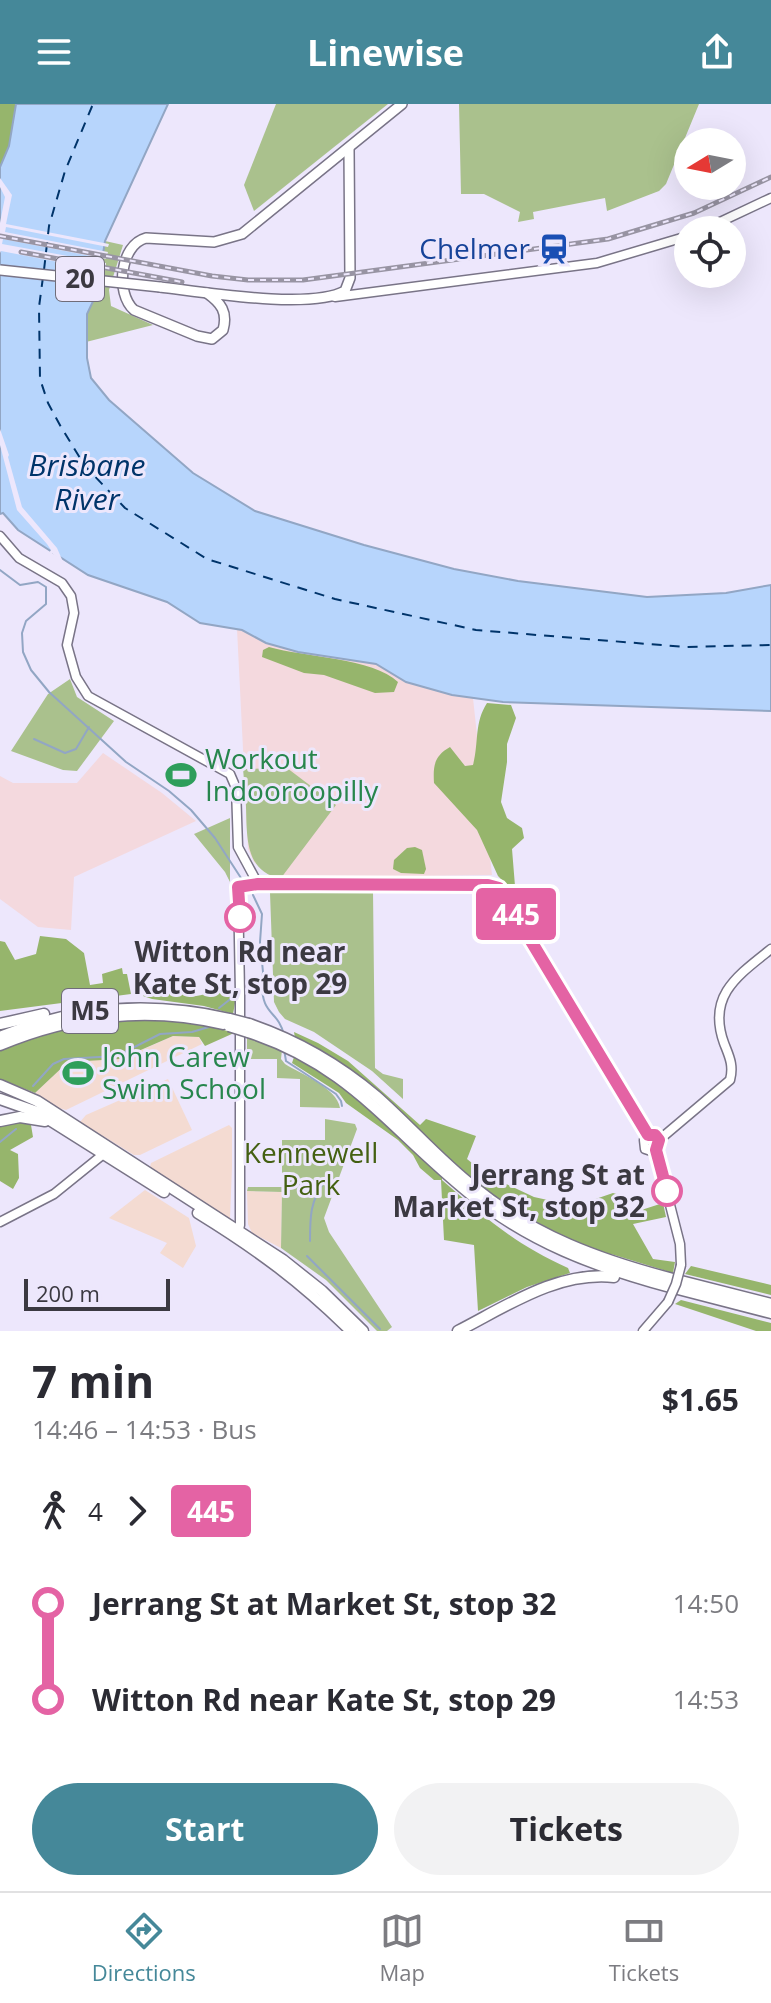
<!DOCTYPE html>
<html lang="en">
<head>
<meta charset="utf-8">
<style>
	body { margin:0; font-family:"Open Sans",sans-serif; background:#f2f2f3; color:#2b2b33; height:100vh; display:flex; flex-direction:column; font-size:30px; white-space:nowrap }
	* { box-sizing:border-box; margin:0 }
	p { font-size:26px; color:#7c7c81 }
	.icon { flex:none; width:44px; height:44px; fill:none; stroke:currentColor; stroke-width:2; stroke-linecap:round; stroke-linejoin:round }
	.map { position:relative; height:1227px; overflow:hidden }
	.sheet { display:flex; flex-direction:column; background:#fff; flex:1 }
	.sheet>* { flex:none }
	.badge { padding:0 16px; border-radius:6px; font-size:28px; line-height:52px }
	.needle { width:52px; rotate:260deg }
	.buttons { position:absolute; left:674px; top:24px; display:grid; gap:16px }
	.buttons a { display:grid; place-items:center; width:72px; height:72px; border-radius:50%; background:#fff; box-shadow:0 8px 32px #0002; font-size:40px }
	.scale { position:absolute; left:24px; bottom:20px; width:146px; box-sizing:border-box; padding-left:8px; border:4px solid #3b3941; border-top:0; font-size:22px; line-height:28px; white-space:nowrap; color:#3b3941; -webkit-text-stroke:6px #ede7fc; paint-order:stroke }
	.map>.badge { position:absolute; translate:-50% -50%; box-shadow:0 0 0 4px #fff }
	.legs { display:flex; align-items:center; gap:12px; height:88px; padding:0 32px; font-size:26px }
	.legs p { margin-inline-start:auto }
	.overview { display:flex; align-items:center; justify-content:space-between; height:136px; padding:0 32px }
	h1 { font-size:44px; font-weight:700; line-height:60px }
	.button { display:flex; gap:16px; margin-top:auto; padding:16px 32px }
	.button a { flex:1; height:92px; border-radius:48px; background:#458899; color:#fff; font-size:32px; font-weight:700; line-height:92px; text-align:center }
	.button a+a { background:#f2f2f3; color:#2b2b33 }
	ul { padding:0 32px; list-style:none }
	li { display:flex; align-items:center; gap:28px; height:96px; font-size:30px }
	li i { display:grid; place-items:center; width:12px; height:100%; margin:0 10px; background:currentColor }
	li i::after { content:''; width:20px; height:20px; margin:-10px; border:6px solid; border-radius:50%; background:#fff }
	li p { margin-inline-start:auto }
	li:first-child i { background:linear-gradient(#0000 50%,currentColor 0) }
	li:last-child i { background:linear-gradient(currentColor 50%,#0000 0) }
	header { display:flex; justify-content:space-between; align-items:center; height:104px; padding:0 32px; background:#458899; color:#fff; font-size:36px; font-weight:700 }
	.dock { display:flex; justify-content:space-around; align-items:center; height:112px; border-top:2px solid #e1e1e2; background:#fff; font-size:22px; color:#7c7c81 }
	.dock a { display:grid; justify-items:center; gap:4px }
	.dock .on { color:#458899 }
	.map>svg:first-child { display:block }
</style>
</head>
<body>
<header><svg class="icon" aria-label="menu" viewBox="0 0 24 24"><path d="M4 6h16M4 12h16M4 18h16"/></svg>Linewise<svg class="icon" aria-label="share" viewBox="0 0 24 24"><path d="M12 15V3M7 8l5-5 5 5M5 13v7h14v-7"/></svg></header>
<div class="map">
<svg width="771" height="1227" viewBox="0 0 771 1227">
	<rect width="100%" height="100%" fill="#ede7fc"/>
	<g fill="#f4dbd2">
		<polygon points="173,932 199,933 202,940 66,1006 59,1004 35,989 68,958 137,948"/>
		<polygon points="168,975 192,1026 140,1051 134,1051 80,1018 86,1011"/>
		<polygon points="229,1021 232,1024 232,1063 230,1115 150,1063 151,1059"/>
		<polygon points="145,1086 189,1114 196,1142 183,1164 160,1149 167,1139 109,1114"/>
		<polygon points="247,1087 282,1088 281,1144 252,1129 248,1120"/>
	</g>
	<g fill="#f4d9de">
		<polygon points="237,525 298,548 376,560 406,578 473,594 492,771 282,774 271,773 254,758 248,745"/>
		<polygon points="103,649 162,689 196,717 74,773 71,826 38,823 0,795 0,672 13,679 77,679"/>
	</g>
	<g fill="#aac18d">
		<polygon points="276,0 388,0 254,107 244,81"/>
		<polygon points="459,0 699,0 666,80 659,87 607,107 605,94 533,108 534,115 518,118 520,108 484,90 461,90"/>
		<polygon points="105,137 123,141 109,186 111,202 153,221 86,238 87,210 97,189"/>
		<polygon points="70,575 77,593 114,617 77,667 63,666 11,647 48,590"/>
		<path d="M287,664L336,701L281,774C245,769 247,732 246,703C246,691 244,678 243,665Z"/>
		<polygon points="230,714 230,778 225,768 194,730"/>
		<polygon points="373,787 375,964 383,970 403,975 403,995 372,967 314,928 285,915 279,908 274,898 270,789"/>
		<path d="M247,931L282,946L281,955L285,960C301,970 337,984 340,1004L300,1003V975L277,974V955H247Z"/>
		<polygon points="325,1015 355,1020 357,1025 324,1114 329,1128 392,1223 387,1227 377,1227 326,1176 281,1144 282,1088 247,1087 248,1083 282,1083 282,1036 325,1036"/>
	</g>
	<g fill="#96b56c">
		<polygon points="0,0 16,0 9,42 0,63"/>
		<path d="M269,543C304,553 373,554 398,578L394,588L375,589L324,571L304,569L262,553L263,546Z"/>
		<path d="M487,599L511,601L516,614L507,640V658L501,698L507,714L522,724L524,734L512,745L515,782L512,786L498,772L477,726L434,679C433,662 434,652 450,643L465,662L473,661C479,639 474,619 487,599Z"/>
		<polygon points="415,743 422,746 426,765 424,770 401,769 393,765 394,756 407,744"/>
		<polygon points="40,832 66,835 84,849 90,881 103,879 102,870 122,864 123,870 127,870 131,890 0,907 0,837 5,838 15,856 36,850"/>
		<path d="M162,876C173,878 175,886 185,891C197,896 212,886 225,884L236,894L233,910L204,902L152,895L143,892Z"/>
		<polygon points="158,915 204,920 234,929 205,942 199,933 173,932 120,955 68,958 35,989 0,975 0,944 37,931 101,917"/>
		<polygon points="294,928 318,939 348,957 420,1021 426,1015 476,1032 467,1055 487,1071 534,1093 575,1102 613,1089 620,1091 629,1110 663,1099 666,1113 633,1120 653,1155 675,1158 673,1169 611,1150 608,1153 565,1135 514,1107 481,1083 350,966 332,953 295,934"/>
		<path d="M294,953C352,979 398,1029 442,1073V1076C484,1113 516,1141 568,1164L570,1169L527,1183L478,1207L474,1141L444,1136L441,1076H434L420,1064L413,1051L398,1036L346,999L339,989L292,959Z"/>
		<polygon points="22,1017 31,1021 33,1033 10,1046 18,1050 19,1074 13,1085 0,1077 0,1022"/>
		<polygon points="691,1162 771,1181 771,1191 685,1170"/>
		<polygon points="681,1196 771,1219 771,1227 756,1227 675,1200"/>
	</g>
	<polygon fill="#b7d5fc" stroke="#92a6c4" stroke-width="2" points="16,0 168,0 105,137 97,189 87,210 87,254 91,274 109,296 193,369 255,407 364,441 454,465 518,477 647,493 726,489 771,481 771,607 503,598 452,591 406,578 376,560 298,548 266,539 242,526 200,519 167,498 88,471 18,426 3,409 0,410 0,63 9,42"/>
	<g fill="#ede7fc">
		<polygon points="0,74 12,91 6,120 109,140 108,143 6,123 5,128 108,148 106,155 3,135 2,140 106,159 105,167 1,147 0,149 0,119 5,93 0,83"/>
		<polygon points="0,325 9,351 8,353 22,403 57,444 64,460 52,449 49,449 51,446 47,440 17,406 0,341"/>
	</g>
	<g fill="none" stroke-linecap="round" stroke-linejoin="round">
		<g stroke="#92a6c4" stroke-width="2">
			<polyline points="0,466 20,481 38,478 46,483 46,500 26,517 22,529 23,548 31,566 49,588 126,658 169,687 191,706 215,734 241,774"/>
			<polyline points="34,635 65,649 76,645 89,623"/>
			<path d="M262,877C261,913 278,905 284,931"/>
			<polyline points="246,888 262,877 263,868 260,838 262,810 253,791"/>
			<polyline points="219,904 233,893"/>
			<polyline points="284,945 286,957 336,990 341,997 342,1002"/>
			<polyline points="33,982 53,960 64,955 117,952 160,930 192,928 209,923"/>
			<polyline points="0,1038 16,1025"/>
			<path d="M310,1137C310,1113 310,1097 325,1077"/>
			<polyline points="307,1152 380,1225"/>
		</g>
		<g stroke="#00346a" stroke-width="2" stroke-dasharray="10 8" stroke-linecap="butt">
			<polyline points="44,166 49,122 65,67 93,0"/>
			<polyline points="43,173 39,203 40,275 48,299 61,323 85,362 125,404 207,455 335,495 476,526 685,543 771,541"/>
		</g>
		<g stroke="#797487" stroke-width="11">
			<g id="secondary">
				<polyline points="703,126 771,94"/>
				<polyline points="335,193 597,159 688,132"/>
				<polyline points="0,432 19,454 62,479 71,492 74,509 67,541 76,573 88,592 230,670 236,684 238,743 258,780"/>
				<polyline points="648,1031 644,1036 645,1045 651,1047 656,1046"/>
				<path d="M659,1036L730,976C734,961 729,952 724,939C707,892 737,872 771,845"/>
				<polyline points="656,1046 680,1140 681,1161"/>
				<polyline points="0,1118 54,1090 106,1048"/>
				<polyline points="237,1133 240,1121 240,889 238,783 265,779 488,781 499,784 648,1031"/>
				<polyline points="643,1227 668,1198"/>
			</g>
		</g>
		<g stroke="#797487" stroke-width="12">
			<g id="primary">
				<path d="M160,183C203,188 310,206 345,187L350,174L349,45"/>
				<path d="M207,189C221,199 228,208 223,226L212,235L197,232L134,206C115,189 120,141 146,134L214,138L242,130L402,0"/>
			</g>
		</g>
		<g stroke="#797487" stroke-width="13">
			<g id="highway">
				<polyline points="0,920 44,910"/>
				<path d="M249,920C296,936 338,960 376,992C410,1022 439,1056 475,1084C534,1132 600,1156 673,1175"/>
				<path d="M248,928C350,961 390,1025 468,1088C528,1138 596,1163 670,1183"/>
				<path d="M0,933C74,902 152,897 230,915"/>
				<path d="M0,941C71,911 148,902 223,920"/>
				<polyline points="0,981 37,997 283,1156 322,1187 363,1227"/>
				<polyline points="0,995 37,1008 164,1088"/>
				<polyline points="0,1017 20,1013 45,1017"/>
				<path d="M198,1109C258,1146 300,1177 351,1227"/>
				<polyline points="681,1177 771,1200"/>
				<polyline points="678,1185 771,1209"/>
				<path d="M458,1227C507,1202 557,1167 614,1173"/>
			</g>
		</g>
		<use href="#secondary" stroke="#fff" stroke-width="8"/>
		<use href="#primary" stroke="#fff" stroke-width="9"/>
		<use href="#highway" stroke="#fff" stroke-width="10"/>
		<g stroke="#9894a3" stroke-width="5">
			<g id="rail">
				<polyline points="0,132 212,172 248,176 303,176 608,135 694,109 771,73"/>
				<polyline points="21,148 182,178"/>
			</g>
		</g>
		<use href="#rail" stroke="#ede7fc" stroke-width="2" stroke-dasharray="6" stroke-linecap="butt"/>
		<g stroke="#797487" stroke-width="11" stroke-linecap="butt">
			<polyline id="secondary-bridge" points="668,1198 676,1180 681,1161"/>
		</g>
		<g stroke="#797487" stroke-width="12" stroke-linecap="butt">
			<polyline id="primary-bridge" points="0,166 160,183"/>
		</g>
		<g stroke="#797487" stroke-width="13" stroke-linecap="butt">
			<g id="highway-bridge">
				<polyline points="230,915 249,920"/>
				<polyline points="229,922 248,928"/>
			</g>
		</g>
		<use href="#secondary-bridge" stroke="#fff" stroke-width="8"/>
		<use href="#primary-bridge" stroke="#fff" stroke-width="9"/>
		<use href="#highway-bridge" stroke="#fff" stroke-width="10"/>
	</g>
	<g fill="none" stroke-linecap="round" stroke-linejoin="round">
		<g stroke="#fff" stroke-width="18">
			<polyline id="line-1" points="240,813 238,783 258,780 488,781 499,784 648,1031 655,1031 659,1036 656,1046 667,1087"/>
		</g>
		<use href="#line-1" stroke="#e463a4" stroke-width="12"/>
	</g>
	<defs>
		<g id="station-bare" transform="scale(2.4)"><path d="M-3-6H3Q5-6 5-4V2Q5 4 3 4L4.5 6H3L1.5 4h-3L-3 6H-4.5L-3 4Q-5 4-5 2V-4Q-5-6-3-6ZM-3.5-4v3h7v-3ZM-3.5 1v1.5H-2V1ZM2 1v1.5H3.5V1Z" fill="#1a4fb4" stroke="#ede7fc" stroke-width="2.5" paint-order="stroke"/></g>
		<g id="stadium-bare" transform="scale(2.4)"><path d="M0-5a6.5 5 0 1 0 0 10a6.5 5 0 1 0 0-10ZM-3.5-1.8h7v3.6h-7Z" fill="#2e9e5b" stroke="#ede7fc" stroke-width="2.5" paint-order="stroke"/></g>
	</defs>
	<g fill-rule="evenodd">
		<use href="#station-bare" x="554" y="145"/>
		<use href="#stadium-bare" x="181" y="671"/>
		<use href="#stadium-bare" x="78" y="969"/>
	</g>
	<g fill="#fff" stroke="#e463a4" stroke-width="4">
		<circle cx="240" cy="813" r="14"/>
		<circle cx="667" cy="1087" r="14"/>
	</g>
	<g text-anchor="middle" stroke-width="6" stroke-linejoin="round" paint-order="stroke">
		<g fill="#ede7fc" stroke="#706d79" stroke-width="2">
			<rect x="56" y="153" width="48" height="44" rx="6"/>
			<rect x="62" y="885" width="56" height="44" rx="6"/>
		</g>
		<g font-size="26" font-weight="bold" fill="#3b3941">
			<text x="80" y="184">20</text>
			<text x="90" y="916">M5</text>
		</g>
		<g font-size="28" fill="#164399" stroke="#ede7fc" text-anchor="end">
			<text x="530" y="155">Chelmer</text>
		</g>
		<g font-size="28" fill="#27864d" stroke="#ede7fc" text-anchor="start">
			<text x="205" y="665">Workout<tspan x="205" dy="32">Indooroopilly</tspan></text>
			<text x="102" y="963">John Carew<tspan x="102" dy="32">Swim School</tspan></text>
		</g>
		<g font-size="28" font-weight="bold" fill="#3b3941" stroke="#ede7fc">
			<text x="240" y="858">Witton Rd near<tspan x="240" dy="32">Kate St, stop 29</tspan></text>
			<text x="645" y="1081" text-anchor="end">Jerrang St at<tspan x="645" dy="32">Market St, stop 32</tspan></text>
		</g>
		<g font-size="28" fill="#446012" stroke="#ede7fc">
			<text x="311" y="1059">Kennewell<tspan x="311" dy="32">Park</tspan></text>
		</g>
		<g font-size="30" font-style="italic" fill="#00346a" stroke="#ede7fc">
			<text x="87" y="372">Brisbane<tspan x="87" dy="34">River</tspan></text>
		</g>
	</g>
</svg>
<div class="buttons">
<a><svg class="needle" viewBox="-14 -14 28 28"><path d="M0-13l5 13h-10z" fill="#e53935"/><path d="M0 13l5-13h-10z" fill="#7c7c81"/></svg></a>
<a><svg class="icon" aria-label="locate" viewBox="0 0 24 24"><circle cx="12" cy="12" r="6"/><path d="M12 2v4M12 18v4M2 12h4M18 12h4"/></svg></a>
</div>
<div class="scale">200 m</div>
<b class="badge" style="left:516px;top:810px;background:#e463a4;color:#fff">445</b>
</div>
<section class="sheet">
<div class="overview"><div><h1>7 min</h1><p>14:46 – 14:53 · Bus</p></div><b>$1.65</b></div>
<div class="legs"><svg class="icon" aria-label="walk" viewBox="0 0 24 24"><circle cx="13" cy="4" r="2"/><path d="M13 8l-2 6 4 7M11 14l-3 7M7 12l3-4h3l4 4"/></svg>4<svg class="icon" aria-label="forward" viewBox="0 0 24 24"><path d="M9 5l7 7-7 7"/></svg><b class="badge" style="background:#e463a4;color:#fff">445</b></div>
<ul>
<li><i style="color:#e463a4"></i><b>Jerrang St at Market St, stop 32</b><p>14:50</p></li>
<li><i style="color:#e463a4"></i><b>Witton Rd near Kate St, stop 29</b><p>14:53</p></li>
</ul>
<div class="button"><a>Start</a><a>Tickets</a></div>
</section>
<nav class="dock">
<a class="on"><svg class="icon" aria-label="directions" viewBox="0 0 24 24"><path d="M12 3l9 9-9 9-9-9zM9 14v-3h6M13 9l2 2-2 2"/></svg>Directions</a>
<a><svg class="icon" aria-label="map" viewBox="0 0 24 24"><path d="M3 6l6-2 6 2 6-2v14l-6 2-6-2-6 2zM9 4v14M15 6v14"/></svg>Map</a>
<a><svg class="icon" aria-label="tickets" viewBox="0 0 24 24"><path d="M3 7h18v10H3zM15 7v10"/></svg>Tickets</a>
</nav>
</body>
</html>
